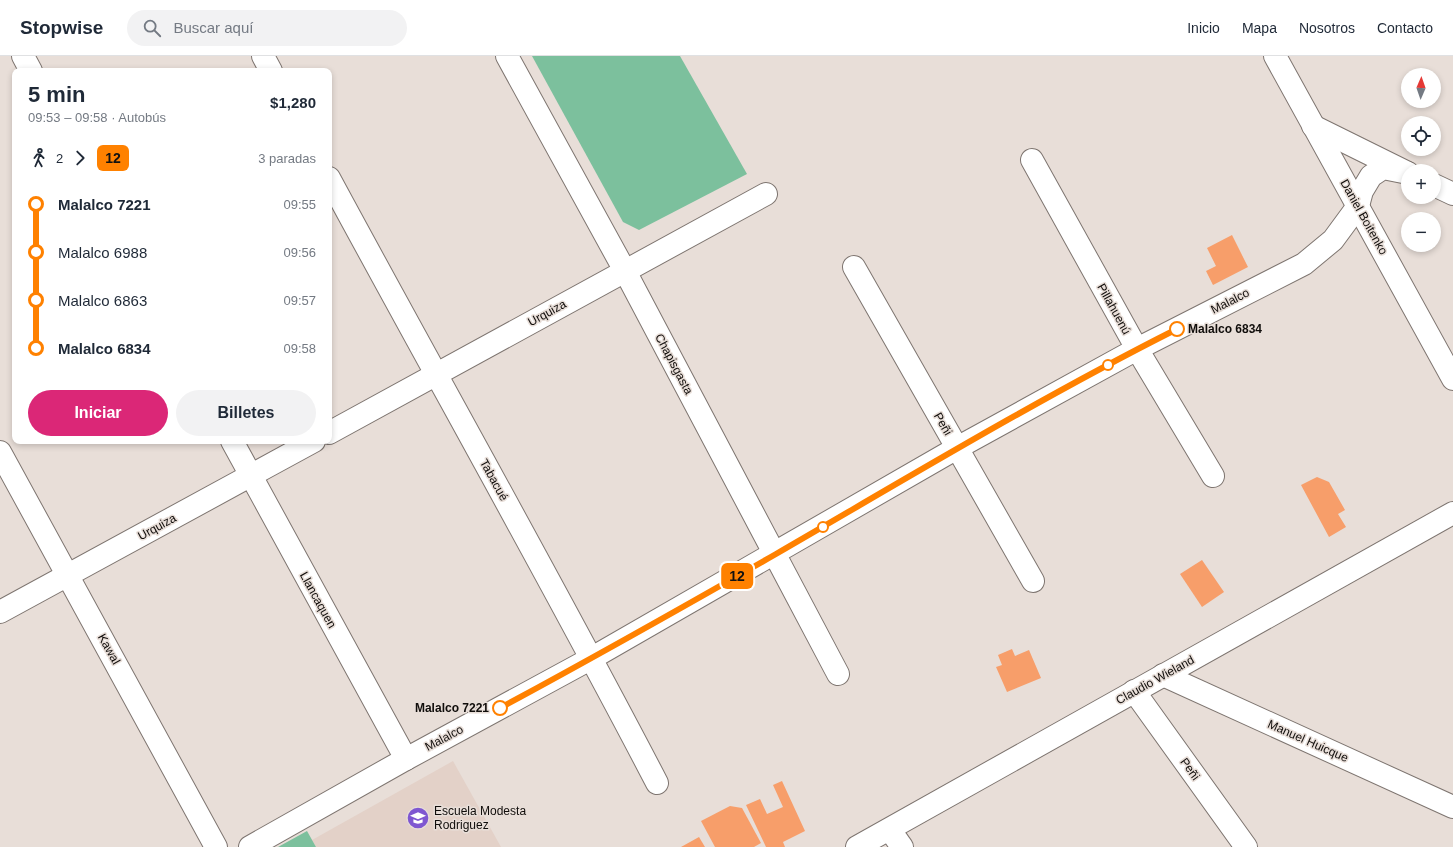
<!DOCTYPE html>
<html lang="es">
<head>
<meta charset="utf-8">
<style>
	body { margin:0; font-family:Arial,sans-serif; background:#f2f2f3; color:#1f2937; height:100vh; display:flex; flex-direction:column; font-size:15px; white-space:nowrap }
	* { box-sizing:border-box; margin:0 }
	p { font-size:13px; color:#747a83 }
	.icon { flex:none; width:22px; height:22px; fill:none; stroke:currentColor; stroke-width:2; stroke-linecap:round; stroke-linejoin:round }
	.map { position:relative; flex:1; overflow:hidden }
	.details { position:absolute; left:12px; top:12px; width:320px; height:376px; display:flex; flex-direction:column; background:#fff; border-radius:8px; box-shadow:0 2px 6px #0003 }
	.details>* { flex:none }
	.badge { padding:0 8px; border-radius:6px; font-size:14px; line-height:26px }
	.needle { width:26px; rotate:2deg }
	.controls { position:absolute; left:1401px; top:12px; display:grid; gap:8px }
	.controls a { display:grid; place-items:center; width:40px; height:40px; border-radius:50%; background:#fff; box-shadow:0 2px 6px #0003; font-size:20px }
	.map>.badge { position:absolute; translate:-50% -50%; box-shadow:0 0 0 2px #fff }
	.legs { display:flex; align-items:center; gap:6px; height:44px; padding:0 16px; font-size:13px }
	.legs p { margin-inline-start:auto }
	.headline { display:flex; align-items:center; justify-content:space-between; height:68px; padding:0 16px }
	h1 { font-size:22px; font-weight:800; line-height:30px }
	.action { display:flex; gap:8px; margin-top:auto; padding:8px 16px }
	.action a { flex:1; height:46px; border-radius:24px; background:#db2777; color:#fff; font-size:16px; font-weight:800; line-height:46px; text-align:center }
	.action a+a { background:#f2f2f3; color:#1f2937 }
	ul { padding:0 16px; list-style:none }
	li { display:flex; align-items:center; gap:14px; height:48px; font-size:15px }
	li i { display:grid; place-items:center; width:6px; height:100%; margin:0 5px; background:currentColor }
	li i::after { content:''; width:10px; height:10px; margin:-5px; border:3px solid; border-radius:50%; background:#fff }
	li p { margin-inline-start:auto }
	li:first-child i { background:linear-gradient(#0000 50%,currentColor 0) }
	li:last-child i { background:linear-gradient(currentColor 50%,#0000 0) }
	header { display:flex; align-items:center; gap:24px; box-sizing:border-box; height:56px; padding:0 20px; background:#fff; border-bottom:1px solid #e0e1e3 }
	header strong { font-size:19px }
	nav { display:flex; gap:22px; margin-inline-start:auto; font-size:14px }
	.search { width:280px; height:36px; background:#f2f2f3; display:flex; align-items:center; gap:10px; box-sizing:border-box; padding:0 14px; border-radius:22px; color:#747a83; font-size:15px }
	.map>svg:first-child { display:block }
</style>
</head>
<body>
<header>
<strong>Stopwise</strong>
<div class="search"><svg class="icon" aria-label="search" viewBox="0 0 24 24"><circle cx="10" cy="10" r="6"/><path d="M15 15l6 6"/></svg>Buscar aquí</div>
<nav><a>Inicio</a><a>Mapa</a><a>Nosotros</a><a>Contacto</a></nav>
</header>
<div class="map">
<svg width="1453" height="791" viewBox="0 0 1453 791">
	<rect width="100%" height="100%" fill="#e8ded8"/>
	<polygon fill="#e3d1c8" points="453,705 501,791 316,791 312,784"/>
	<g fill="#7cc09d">
		<polygon points="532,0 680,0 747,118 639,174 623,166"/>
		<polygon points="307,775 316,791 278,791"/>
	</g>
	<g fill="#f79e6a">
		<polygon points="1232,179 1248,211 1213,229 1206,215 1216,210 1207,192"/>
		<polygon points="1317,421 1329,426 1345,454 1338,458 1346,471 1329,481 1301,429"/>
		<polygon points="1202,504 1224,536 1202,551 1180,518"/>
		<polygon points="1012,593 1015,600 1029,594 1041,622 1007,636 996,611 1002,609 998,599"/>
		<polygon points="782,725 805,775 783,786 785,791 766,791 746,749 760,743 767,758 783,751 773,729"/>
		<polygon points="730,750 742,752 761,787 754,791 715,791 701,765"/>
		<polygon points="699,781 705,791 681,791"/>
	</g>
	<g fill="none" stroke-linecap="round" stroke-linejoin="round">
		<g stroke="#7e7570" stroke-width="24">
			<g id="minor">
				<polyline points="23,0 31,15"/>
				<polyline points="263,0 271,15"/>
				<polyline points="507,0 625,215 838,618"/>
				<polyline points="1275,0 1453,323"/>
				<polyline points="1313,70 1406,116"/>
				<polyline points="1032,104 1137,293 1213,420"/>
				<path d="M329,122C438,324 551,523 657,727"/>
				<polyline points="854,211 1033,525"/>
				<polyline points="329,377 766,138"/>
				<polyline points="232,385 406,703"/>
				<polyline points="0,396 216,791"/>
				<polyline points="0,556 314,385"/>
				<polyline points="1163,619 1453,751"/>
				<polyline points="1134,635 1246,791"/>
				<polyline points="890,774 902,791"/>
				<polyline points="857,791 1453,457"/>
			</g>
		</g>
		<g stroke="#7e7570" stroke-width="24">
			<g id="major">
				<polyline points="1434,129 1453,138"/>
				<polyline points="250,791 406,703 592,602 957,392 1137,293 1304,208 1333,184 1358,150 1362,135 1371,120 1383,112 1408,117"/>
			</g>
		</g>
		<use href="#minor" stroke="#fff" stroke-width="22"/>
		<use href="#major" stroke="#fff" stroke-width="22"/>
	</g>
	<g fill="none" stroke-linecap="round" stroke-linejoin="round">
		<g stroke="#fff" stroke-width="9">
			<path id="line-1" d="M500,652C593,602 685,550 776,498C909,421 1040,342 1177,273"/>
		</g>
		<use href="#line-1" stroke="#ff8100" stroke-width="6"/>
	</g>
	<defs>
		<g id="school-disc" transform="scale(1.15)"><circle r="9.5" fill="#7f57d1" stroke="#e8ded8"/><path d="M0-5L7-2L0 1L-7-2ZM-4 1L0 2.5L4 1V4Q0 6-4 4Z" fill="#fff"/></g>
	</defs>
	<g fill-rule="evenodd">
		<use href="#school-disc" x="418" y="762"/>
	</g>
	<g fill="#fff" stroke="#ff8100" stroke-width="2">
		<circle cx="1177" cy="273" r="7"/>
		<circle cx="1108" cy="309" r="5"/>
		<circle cx="823" cy="471" r="5"/>
		<circle cx="500" cy="652" r="7"/>
	</g>
	<g text-anchor="middle" stroke-width="3" stroke-linejoin="round" paint-order="stroke">
		<g font-size="12" fill="#100d0b" stroke="#e8ded8">
			<text transform="translate(1364 161) rotate(61)" y="4">Daniel Boitenko</text>
			<text transform="translate(1230 245) rotate(-27)" y="4">Malalco</text>
			<text transform="translate(1114 253) rotate(61)" y="4">Pillahuenú</text>
			<text transform="translate(547 257) rotate(-29)" y="4">Urquiza</text>
			<text transform="translate(674 308) rotate(62)" y="4">Chapisgasta</text>
			<text transform="translate(943 368) rotate(60)" y="4">Peñi</text>
			<text transform="translate(494 424) rotate(61)" y="4">Tabacué</text>
			<text transform="translate(157 471) rotate(-29)" y="4">Urquiza</text>
			<text transform="translate(318 544) rotate(61)" y="4">Llancaquen</text>
			<text transform="translate(109 593) rotate(61)" y="4">Kawal</text>
			<text transform="translate(1155 624) rotate(-29)" y="4">Claudio Wieland</text>
			<text transform="translate(444 682) rotate(-28)" y="4">Malalco</text>
			<text transform="translate(1308 685) rotate(24)" y="4">Manuel Huicque</text>
			<text transform="translate(1190 713) rotate(54)" y="4">Peñi</text>
		</g>
		<g font-size="12" font-weight="bold" fill="#100d0b" stroke="#e8ded8" text-anchor="start">
			<text x="1188" y="277">Malalco 6834</text>
			<text x="489" y="656" text-anchor="end">Malalco 7221</text>
		</g>
		<g font-size="12" fill="#100d0b" stroke="#e8ded8" text-anchor="start">
			<text x="434" y="759">Escuela Modesta<tspan x="434" dy="14">Rodriguez</tspan></text>
		</g>
	</g>
</svg>
<div class="controls">
<a><svg class="needle" viewBox="-14 -14 28 28"><path d="M0-13l5 13h-10z" fill="#e53935"/><path d="M0 13l5-13h-10z" fill="#747a83"/></svg></a>
<a><svg class="icon" aria-label="locate" viewBox="0 0 24 24"><circle cx="12" cy="12" r="6"/><path d="M12 2v4M12 18v4M2 12h4M18 12h4"/></svg></a>
<a>+</a>
<a>−</a>
</div>
<b class="badge" style="left:737px;top:520px;background:#ff8100;color:#111">12</b>
<section class="details">
<div class="headline"><div><h1>5 min</h1><p>09:53 – 09:58 · Autobús</p></div><b>$1,280</b></div>
<div class="legs"><svg class="icon" aria-label="walk" viewBox="0 0 24 24"><circle cx="13" cy="4" r="2"/><path d="M13 8l-2 6 4 7M11 14l-3 7M7 12l3-4h3l4 4"/></svg>2<svg class="icon" aria-label="forward" viewBox="0 0 24 24"><path d="M9 5l7 7-7 7"/></svg><b class="badge" style="background:#ff8100;color:#111">12</b><p>3 paradas</p></div>
<ul>
<li><i style="color:#ff8100"></i><b>Malalco 7221</b><p>09:55</p></li>
<li><i style="color:#ff8100"></i><span>Malalco 6988</span><p>09:56</p></li>
<li><i style="color:#ff8100"></i><span>Malalco 6863</span><p>09:57</p></li>
<li><i style="color:#ff8100"></i><b>Malalco 6834</b><p>09:58</p></li>
</ul>
<div class="action"><a>Iniciar</a><a>Billetes</a></div>
</section>
</div>
</body>
</html>
